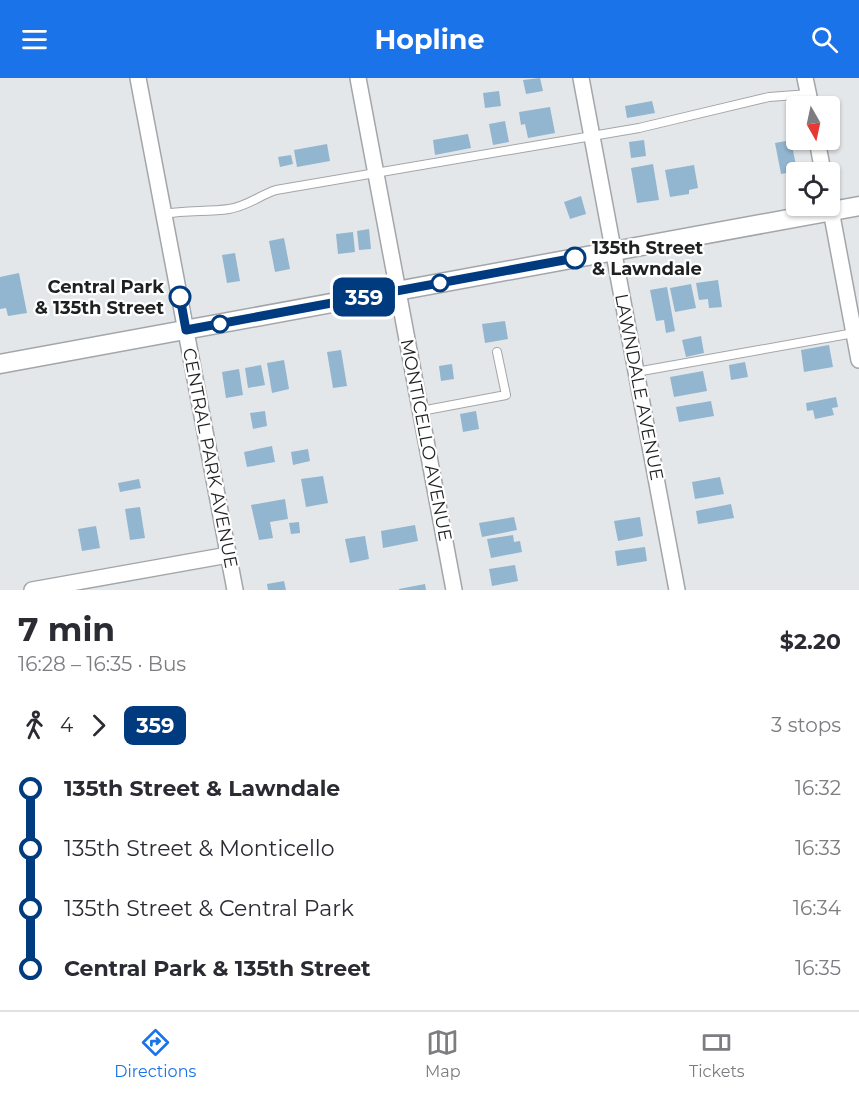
<!DOCTYPE html>
<html lang="en">
<head>
<meta charset="utf-8">
<style>
	body { margin:0; font-family:Montserrat,sans-serif; background:#f2f2f3; color:#2b2b33; height:100vh; display:flex; flex-direction:column; font-size:22px; white-space:nowrap }
	* { box-sizing:border-box; margin:0 }
	p { font-size:20px; color:#7c7c81 }
	.icon { flex:none; width:33px; height:33px; fill:none; stroke:currentColor; stroke-width:2; stroke-linecap:round; stroke-linejoin:round }
	.map { position:relative; height:512px; overflow:hidden }
	.drawer { display:flex; flex-direction:column; background:#fff; flex:1 }
	.drawer>* { flex:none }
	.badge { padding:0 12px; border-radius:9px; font-size:21px; line-height:39px }
	.needle { width:39px; rotate:171deg }
	.controls { position:absolute; left:786px; top:18px; display:grid; gap:12px }
	.controls a { display:grid; place-items:center; width:54px; height:54px; border-radius:6px; background:#fff; box-shadow:0 2px 4px #0004; font-size:30px }
	.map>.badge { position:absolute; translate:-50% -50%; box-shadow:0 0 0 3px #fff }
	.legs { display:flex; align-items:center; gap:9px; height:66px; padding:0 18px; font-size:20px }
	.legs p { margin-inline-start:auto }
	.headline { display:flex; align-items:center; justify-content:space-between; height:102px; padding:0 18px }
	h1 { font-size:33px; font-weight:700; line-height:45px }
	ul { padding:0 18px; list-style:none }
	li { display:flex; align-items:center; gap:21px; height:60px; font-size:22px }
	li i { display:grid; place-items:center; width:9px; height:100%; margin:0 8px; background:currentColor }
	li i::after { content:''; width:15px; height:15px; margin:-8px; border:4px solid; border-radius:50%; background:#fff }
	li p { margin-inline-start:auto }
	li:first-child i { background:linear-gradient(#0000 50%,currentColor 0) }
	li:last-child i { background:linear-gradient(currentColor 50%,#0000 0) }
	header { display:flex; justify-content:space-between; align-items:center; height:78px; padding:0 18px; background:#1a73e8; color:#fff; font-size:27px; font-weight:700 }
	.tabs { display:flex; justify-content:space-around; align-items:center; height:84px; border-top:2px solid #e1e1e2; background:#fff; font-size:16px; color:#7c7c81 }
	.tabs a { display:grid; justify-items:center; gap:3px }
	.tabs .current { color:#1a73e8 }
	.map>svg:first-child { display:block }
</style>
</head>
<body>
<header><svg class="icon" aria-label="menu" viewBox="0 0 24 24"><path d="M4 6h16M4 12h16M4 18h16"/></svg>Hopline<svg class="icon" aria-label="search" viewBox="0 0 24 24"><circle cx="10" cy="10" r="6"/><path d="M15 15l6 6"/></svg></header>
<div class="map">
<svg width="859" height="512" viewBox="0 0 859 512">
	<rect width="100%" height="100%" fill="#e4e7ea"/>
	<g fill="#92b5d0">
		<polygon points="540,0 543,13 526,16 523,2"/>
		<polygon points="499,13 501,28 485,30 483,15"/>
		<polygon points="652,23 655,35 627,40 625,28"/>
		<polygon points="550,29 555,55 528,60 525,46 521,47 519,34"/>
		<polygon points="505,43 509,64 493,67 489,46"/>
		<polygon points="468,56 471,70 435,77 433,62"/>
		<polygon points="644,62 646,78 631,80 629,64"/>
		<polygon points="791,62 797,93 781,96 775,65"/>
		<polygon points="327,66 330,83 297,89 294,72"/>
		<polygon points="291,77 293,86 280,89 278,79"/>
		<polygon points="653,86 659,122 637,125 631,90"/>
		<polygon points="694,87 698,110 689,112 689,116 670,119 665,92"/>
		<polygon points="581,118 586,136 570,141 564,124"/>
		<polygon points="369,151 371,171 359,172 357,153"/>
		<polygon points="353,154 355,174 338,176 336,156"/>
		<polygon points="284,160 290,191 275,194 269,163"/>
		<polygon points="235,175 240,203 227,205 222,177"/>
		<polygon points="19,195 27,235 8,238 6,230 0,231 0,199"/>
		<polygon points="718,202 722,229 709,230 708,221 699,222 696,205"/>
		<polygon points="691,206 696,230 675,234 670,210"/>
		<polygon points="667,209 675,253 666,255 664,242 656,243 650,212"/>
		<polygon points="505,243 508,261 485,265 482,246"/>
		<polygon points="701,258 704,275 686,279 682,262"/>
		<polygon points="829,267 833,289 804,294 801,272"/>
		<polygon points="341,272 347,308 333,310 327,274"/>
		<polygon points="284,282 289,311 272,315 267,285"/>
		<polygon points="745,284 748,299 731,302 729,287"/>
		<polygon points="452,286 454,301 441,303 439,288"/>
		<polygon points="261,287 265,307 248,310 245,290"/>
		<polygon points="239,291 243,317 226,320 222,294"/>
		<polygon points="703,293 707,313 674,319 670,299"/>
		<polygon points="836,319 838,329 832,330 834,337 815,341 813,332 807,333 806,325"/>
		<polygon points="711,323 714,338 679,344 676,329"/>
		<polygon points="265,333 267,348 253,351 250,335"/>
		<polygon points="476,333 479,351 463,354 460,336"/>
		<polygon points="272,368 275,384 247,389 244,374"/>
		<polygon points="308,371 310,383 293,387 291,374"/>
		<polygon points="323,398 328,425 306,429 301,401"/>
		<polygon points="720,399 724,416 695,421 692,404"/>
		<polygon points="139,401 141,410 120,414 118,405"/>
		<polygon points="285,421 288,441 270,444 273,460 259,462 251,427"/>
		<polygon points="731,426 734,440 698,446 696,433"/>
		<polygon points="140,429 145,460 130,462 125,431"/>
		<polygon points="514,439 517,452 482,459 479,445"/>
		<polygon points="640,439 643,458 618,463 614,443"/>
		<polygon points="299,444 300,455 291,456 289,445"/>
		<polygon points="415,447 418,463 383,470 381,453"/>
		<polygon points="96,448 100,470 82,473 78,451"/>
		<polygon points="513,457 514,464 520,463 522,474 491,480 487,461"/>
		<polygon points="365,458 369,481 350,485 345,461"/>
		<polygon points="645,469 647,483 617,488 615,473"/>
		<polygon points="515,487 518,503 492,508 489,491"/>
		<polygon points="284,503 286,512 268,512 267,506"/>
		<polygon points="425,506 426,512 399,512 399,511"/>
	</g>
	<g fill="none" stroke-linecap="round" stroke-linejoin="round">
		<g stroke="#a3a6a8" stroke-width="10">
			<g id="service">
				<path d="M164,136C187,132 207,134 229,131C248,128 260,117 276,112L639,50L769,19L809,16"/>
				<polyline points="636,294 854,255"/>
				<polyline points="421,333 506,317 497,274"/>
			</g>
		</g>
		<g stroke="#a3a6a8" stroke-width="18">
			<g id="minor">
				<polyline points="138,0 235,512"/>
				<polyline points="358,0 454,512"/>
				<polyline points="581,0 677,512"/>
				<polyline points="805,0 811,28"/>
				<polyline points="817,62 823,94"/>
				<polyline points="830,127 859,282"/>
				<polyline points="32,512 228,477"/>
			</g>
		</g>
		<g stroke="#a3a6a8" stroke-width="21">
			<polyline id="tertiary" points="0,286 859,128"/>
		</g>
		<use href="#service" stroke="#fff" stroke-width="8"/>
		<use href="#minor" stroke="#fff" stroke-width="15"/>
		<use href="#tertiary" stroke="#fff" stroke-width="18"/>
	</g>
	<g fill="none" stroke-linecap="round" stroke-linejoin="round">
		<g stroke="#fff" stroke-width="14">
			<polyline id="line-1" points="180,219 186,252 575,180"/>
		</g>
		<use href="#line-1" stroke="#003b80" stroke-width="9"/>
	</g>
	<g fill="#fff" stroke="#003b80" stroke-width="3">
		<circle cx="575" cy="180" r="10"/>
		<circle cx="440" cy="205" r="8"/>
		<circle cx="180" cy="219" r="10"/>
		<circle cx="220" cy="246" r="8"/>
	</g>
	<g text-anchor="middle" stroke-width="4.5" stroke-linejoin="round" paint-order="stroke">
		<g font-size="18" font-weight="bold" fill="#1f2021" stroke="#fff" text-anchor="start">
			<text x="592" y="176">135th Street<tspan x="592" dy="21">&amp; Lawndale</tspan></text>
			<text x="164" y="215" text-anchor="end">Central Park<tspan x="164" dy="21">&amp; 135th Street</tspan></text>
		</g>
		<g font-size="18" fill="#1f2021" stroke="#fff">
			<text transform="translate(639 309) rotate(79)" y="6">LAWNDALE AVENUE</text>
			<text transform="translate(426 362) rotate(79)" y="6">MONTICELLO AVENUE</text>
			<text transform="translate(210 380) rotate(79)" y="6">CENTRAL PARK AVENUE</text>
		</g>
	</g>
</svg>
<div class="controls">
<a><svg class="needle" viewBox="-14 -14 28 28"><path d="M0-13l5 13h-10z" fill="#e53935"/><path d="M0 13l5-13h-10z" fill="#7c7c81"/></svg></a>
<a><svg class="icon" aria-label="locate" viewBox="0 0 24 24"><circle cx="12" cy="12" r="6"/><path d="M12 2v4M12 18v4M2 12h4M18 12h4"/></svg></a>
</div>
<b class="badge" style="left:364px;top:219px;background:#003b80;color:#fff">359</b>
</div>
<section class="drawer">
<div class="headline"><div><h1>7 min</h1><p>16:28 – 16:35 · Bus</p></div><b>$2.20</b></div>
<div class="legs"><svg class="icon" aria-label="walk" viewBox="0 0 24 24"><circle cx="13" cy="4" r="2"/><path d="M13 8l-2 6 4 7M11 14l-3 7M7 12l3-4h3l4 4"/></svg>4<svg class="icon" aria-label="forward" viewBox="0 0 24 24"><path d="M9 5l7 7-7 7"/></svg><b class="badge" style="background:#003b80;color:#fff">359</b><p>3 stops</p></div>
<ul>
<li><i style="color:#003b80"></i><b>135th Street &amp; Lawndale</b><p>16:32</p></li>
<li><i style="color:#003b80"></i><span>135th Street &amp; Monticello</span><p>16:33</p></li>
<li><i style="color:#003b80"></i><span>135th Street &amp; Central Park</span><p>16:34</p></li>
<li><i style="color:#003b80"></i><b>Central Park &amp; 135th Street</b><p>16:35</p></li>
</ul>
</section>
<nav class="tabs">
<a class="current"><svg class="icon" aria-label="directions" viewBox="0 0 24 24"><path d="M12 3l9 9-9 9-9-9zM9 14v-3h6M13 9l2 2-2 2"/></svg>Directions</a>
<a><svg class="icon" aria-label="map" viewBox="0 0 24 24"><path d="M3 6l6-2 6 2 6-2v14l-6 2-6-2-6 2zM9 4v14M15 6v14"/></svg>Map</a>
<a><svg class="icon" aria-label="tickets" viewBox="0 0 24 24"><path d="M3 7h18v10H3zM15 7v10"/></svg>Tickets</a>
</nav>
</body>
</html>
